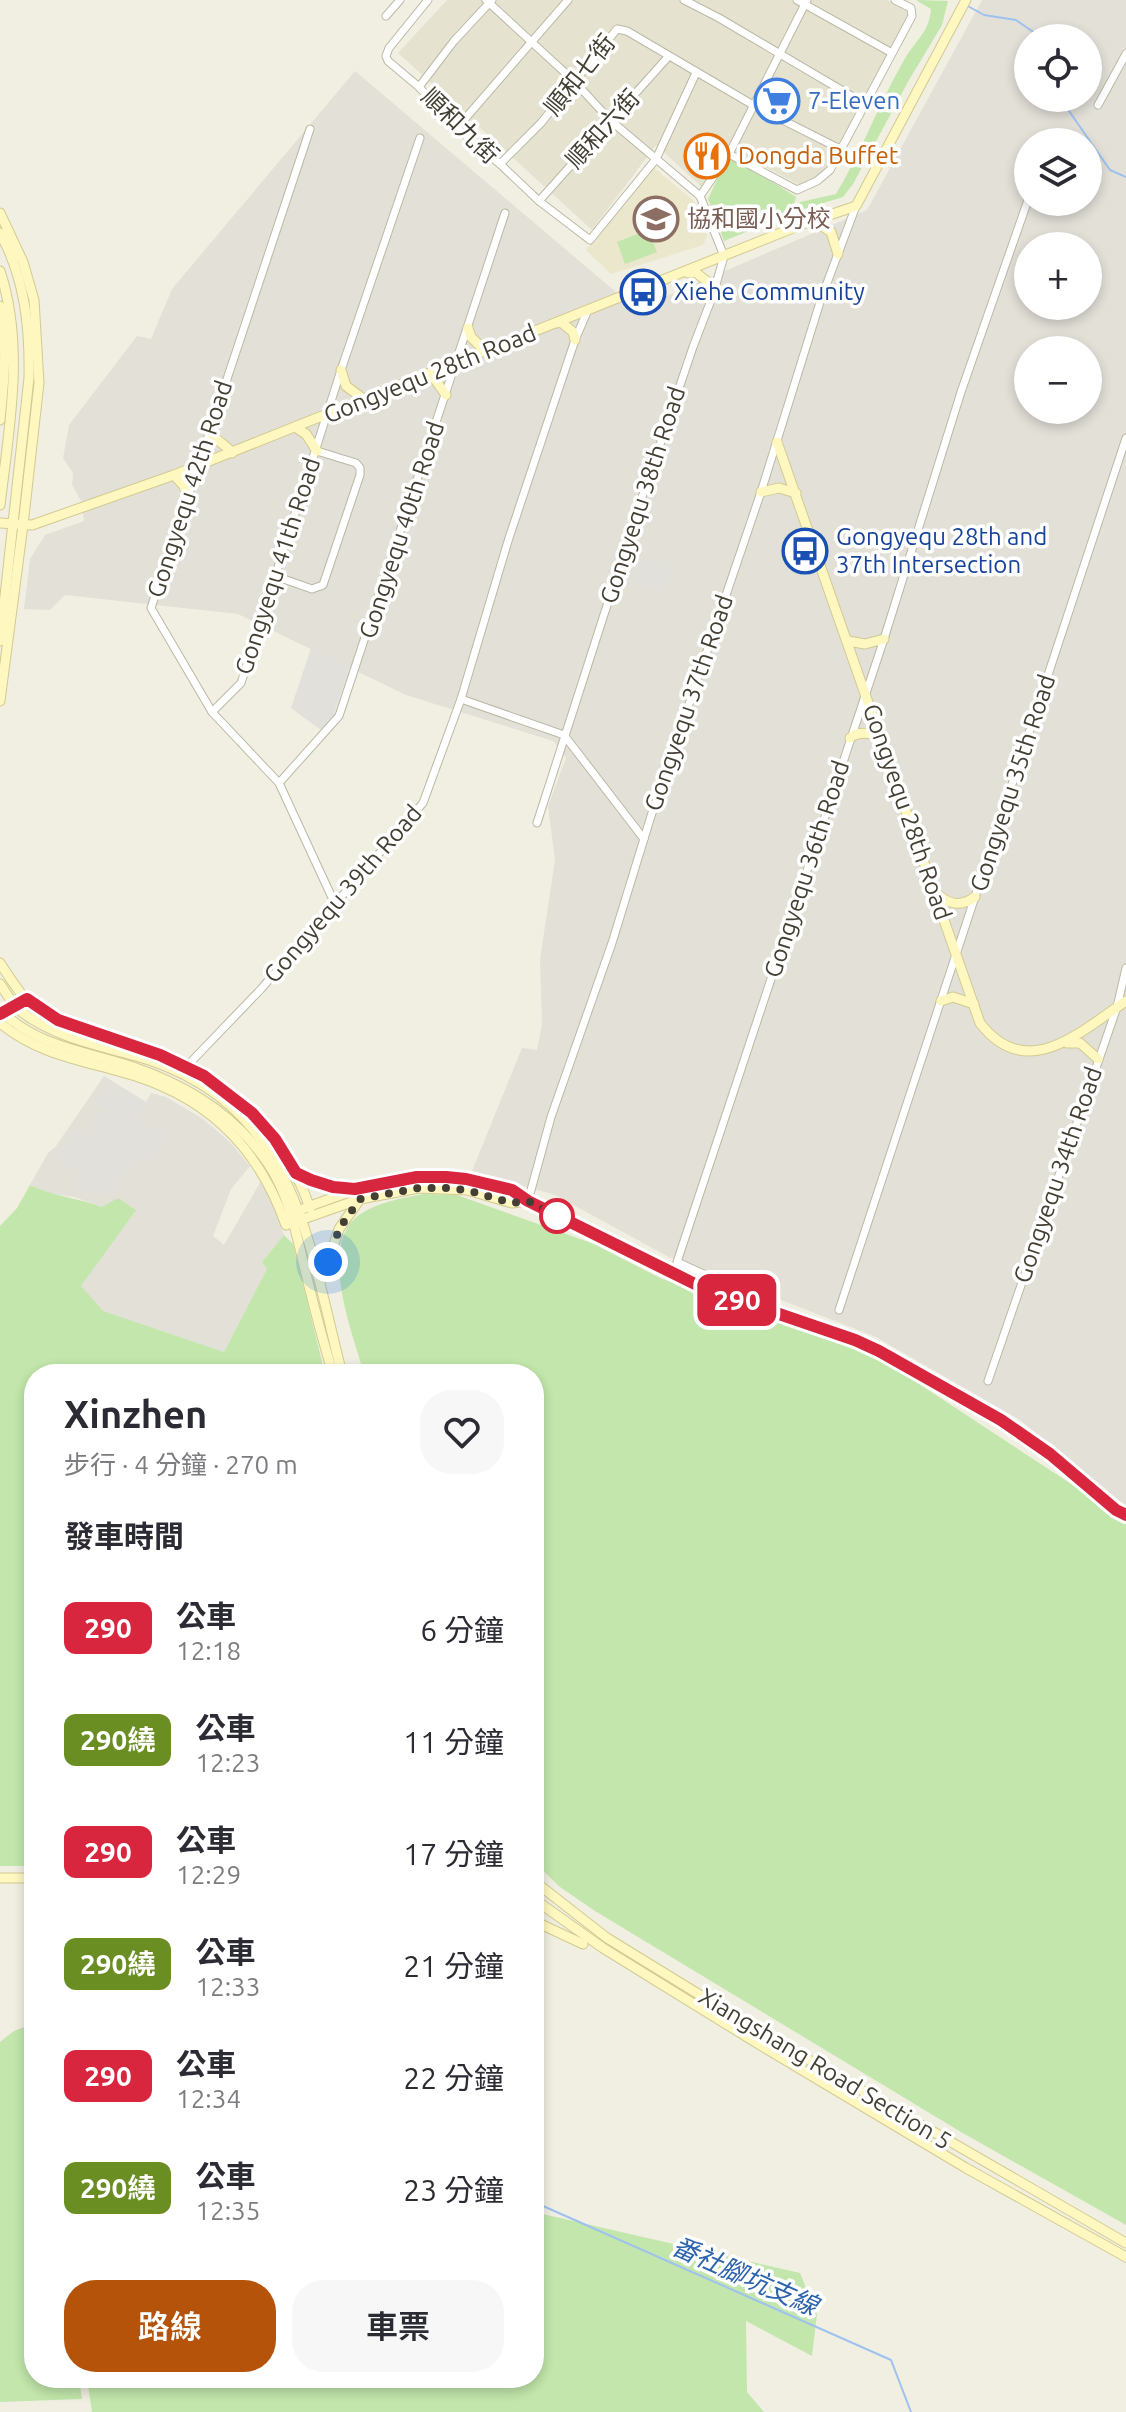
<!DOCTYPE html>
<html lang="zh-TW">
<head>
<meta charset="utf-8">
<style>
	body { margin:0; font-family:Ubuntu,"Noto Sans TC",sans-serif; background:#f7f7f7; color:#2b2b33; height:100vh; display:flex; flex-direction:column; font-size:30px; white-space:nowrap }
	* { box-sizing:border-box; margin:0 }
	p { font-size:26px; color:#7c7c81 }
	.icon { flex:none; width:44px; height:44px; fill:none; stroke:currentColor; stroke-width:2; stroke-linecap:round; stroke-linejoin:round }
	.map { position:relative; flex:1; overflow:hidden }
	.side { position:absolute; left:24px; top:1364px; width:520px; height:1024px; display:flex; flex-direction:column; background:#fff; border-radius:32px; box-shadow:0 4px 12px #0003 }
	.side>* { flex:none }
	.badge { padding:0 16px; border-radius:12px; font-size:28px; line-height:52px }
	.tools { position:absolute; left:1014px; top:24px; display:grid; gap:16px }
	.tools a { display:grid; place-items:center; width:88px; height:88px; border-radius:50%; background:#fff; box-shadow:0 4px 12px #0003; font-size:40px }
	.you { position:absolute; width:40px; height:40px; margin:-20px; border:6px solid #fff; border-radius:50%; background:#1a73e8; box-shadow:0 0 0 12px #1a73e833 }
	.map>.badge { position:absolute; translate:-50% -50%; box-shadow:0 0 0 4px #fff }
	h2 { padding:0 40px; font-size:30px; line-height:72px }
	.round { display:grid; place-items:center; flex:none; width:84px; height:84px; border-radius:32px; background:#f7f7f7 }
	.head { display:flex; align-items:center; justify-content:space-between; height:136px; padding:0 40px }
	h1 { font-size:38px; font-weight:600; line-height:60px }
	.action { display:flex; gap:16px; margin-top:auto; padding:16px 40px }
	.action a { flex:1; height:92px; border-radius:32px; background:#b45309; color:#fff; font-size:32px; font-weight:600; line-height:92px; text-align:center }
	.action a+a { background:#f7f7f7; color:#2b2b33 }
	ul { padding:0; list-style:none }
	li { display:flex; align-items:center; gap:24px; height:112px; padding:0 40px }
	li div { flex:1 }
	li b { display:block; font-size:30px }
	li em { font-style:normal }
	li .badge { min-width:88px; font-weight:700; text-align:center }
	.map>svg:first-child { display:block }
</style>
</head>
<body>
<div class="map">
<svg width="1126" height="2412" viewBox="0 0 1126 2412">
	<rect width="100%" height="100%" fill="#f1efe2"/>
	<polygon fill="#e5e2d0" points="447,0 887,0 910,13 830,174 800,185 726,147 704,189 656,145 592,230 398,53"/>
	<g fill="#e3e0d8" fill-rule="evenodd">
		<path d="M982,0H1126V1506L1020,1420L874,1336L667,1256L555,1195L472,1171L522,1048L537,1050L542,1024L540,959L555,860L548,806L566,758L553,741L406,695L238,614L65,595L50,610L24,609L30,559L45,535L84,521L81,501L72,485L73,473L63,458L69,425L137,336L151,339L172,289L355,71L636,309L867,210ZM1028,38H1088V98H1028ZM1028,142H1088V202H1028ZM1028,246H1088V306H1028ZM1028,350H1088V410H1028Z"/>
		<polygon points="104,1076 146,1102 151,1093 166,1097 203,1119 230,1142 250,1166 231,1189 213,1236 224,1245 261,1181 272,1202 284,1235 262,1262 267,1269 224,1352 102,1311 81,1286 135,1210 102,1207 74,1197 46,1193 30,1185 48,1153 56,1146"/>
	</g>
	<polygon fill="#eae7cc" points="653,167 695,202 707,236 703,245 611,274 586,250"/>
	<g fill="#c2e6ab">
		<path d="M916,0L948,1L942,25L909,80L853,184L843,197L797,211L800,202L836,194C862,151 878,105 903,62C914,41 929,34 931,9Z"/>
		<polygon points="729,154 796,197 792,213 724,241 708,199"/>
		<polygon points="648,230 657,252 625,264 617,242"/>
		<path d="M30,1185C52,1196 78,1198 102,1207L118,1198L136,1210L81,1286L103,1311L224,1352L267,1269L262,1262L284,1235L293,1244L325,1374H34V1866H0V1226L17,1208Z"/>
		<path d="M424,1194L457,1195L594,1244L660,1278L841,1341L881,1359L1126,1520V2225L961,2132L595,1911L560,1887L534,1862V1374H364C353,1333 317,1246 359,1215C378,1202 402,1198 424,1194Z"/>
		<polygon points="34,1970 34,2378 79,2378 82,2399 0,2402 0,2042 14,2031 29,2025 26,1979"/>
		<polygon points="534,2212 800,2273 817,2314 812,2356 746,2321 747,2392 764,2412 92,2412 87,2378 534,2378"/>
	</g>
	<g fill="#e1e0db">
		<polygon points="640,556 673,565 664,592 640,587 632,577"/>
		<polygon points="312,645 351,664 333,717 321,730 291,708"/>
		<polygon points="107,1083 147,1102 138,1119 165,1133 152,1163 134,1158 112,1195 74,1190 80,1171 62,1164 62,1159 55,1156 76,1128 85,1134 102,1110 93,1103"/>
	</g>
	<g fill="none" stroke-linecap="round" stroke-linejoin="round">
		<g stroke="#9ec1ef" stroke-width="2">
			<polyline points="966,5 984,15 1016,20 1042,38"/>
			<polyline points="1060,98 1110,170 1126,177"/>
			<polyline points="534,2202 891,2360 911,2412"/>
		</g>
		<g stroke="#bcb8a5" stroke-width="9">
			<g id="street">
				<polyline points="428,0 389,48 386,56 388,61 419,87 457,128 500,164 539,201 590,240 656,159 696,73"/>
				<polyline points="486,0 574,81 610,120 700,196 724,256 713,295 693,347 636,515 537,823"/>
				<polyline points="684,0 719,18 865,104"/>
				<polyline points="797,0 892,53"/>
				<polyline points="386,16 400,0"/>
				<polyline points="419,87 454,41 492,0"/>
				<polyline points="1098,105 1126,54"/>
				<polyline points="457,128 568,0"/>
				<polyline points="310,129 151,608 212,712 279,783 335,904"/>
				<polyline points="729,154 797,190 817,181 830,170 912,16 911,8 895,0"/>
				<polyline points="500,164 541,123 617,29 627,31 753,105 840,149"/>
				<polyline points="700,196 729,154 807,0"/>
				<polyline points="539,201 668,57"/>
				<polyline points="275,576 312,589 323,585 360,475 360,468 356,463 317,451"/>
				<polyline points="212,712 241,683 341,370 420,138"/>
				<polyline points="564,735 461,699 508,541 575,340 587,312"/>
				<polyline points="564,735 644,839"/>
				<polyline points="279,783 339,716 505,213"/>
				<polyline points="187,1066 261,989 423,803 461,699"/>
				<polyline points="528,1201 551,1117 612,943 651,816 761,492 821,299 856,206"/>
				<polyline points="761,1308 757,1298 677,1262 884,639 961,392 1028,200"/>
				<polyline points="839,1310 1126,438"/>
				<polyline points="988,1381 1117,1007 1126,968"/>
			</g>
		</g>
		<g stroke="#d1ca92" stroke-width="11">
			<g id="secondary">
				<polyline points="0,213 23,262 34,300 39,383 23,525 0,701"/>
				<polyline points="811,223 816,222 831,232 838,254"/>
				<path d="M0,233C25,278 30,328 29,378L0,641"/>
				<path d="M0,271C25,346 9,429 0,505"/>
				<polyline points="688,273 695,272 708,282 713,295"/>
				<path d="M0,306C8,344 4,382 0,420"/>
				<polyline points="557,323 561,322 573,332 575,340"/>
				<polyline points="468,328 471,337 486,352"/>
				<polyline points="341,370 346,386 365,400"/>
				<polyline points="427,375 431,374 446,395"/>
				<polyline points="295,427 306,434 317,451"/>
				<path d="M209,429C214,441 225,443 232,453"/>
				<path d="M777,442L980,1023C1027,1084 1081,1031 1126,1001"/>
				<polyline points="174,475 184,486 188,501"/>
				<polyline points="761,492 779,488 796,493"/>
				<polyline points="0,523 32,525 174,475 803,224 856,206 966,0"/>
				<polyline points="848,641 865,644 884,639"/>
				<path d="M850,738C858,731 873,732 881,739"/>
				<path d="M936,892C947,905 961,907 975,897"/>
				<path d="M0,963C8,975 15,987 25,998C59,1032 117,1038 160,1055C230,1081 286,1138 310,1208"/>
				<path d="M0,984C6,992 11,1003 18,1009C51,1036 96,1045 136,1056C295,1102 307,1237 342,1374"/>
				<polyline points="941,1001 953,997 974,1004"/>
				<path d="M0,1010C37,1047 86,1051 133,1067C186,1085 237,1116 269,1165C290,1197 297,1237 306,1274C314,1307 323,1341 333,1374"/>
				<path d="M0,1023C35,1052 75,1059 118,1071C203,1093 257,1143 286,1225L360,1199L419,1188L467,1190L512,1203L528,1201"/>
				<polyline points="1067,1043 1080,1043 1098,1059"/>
				<polyline points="296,1173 321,1184 352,1189"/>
				<path d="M283,1217C357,1186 455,1151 528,1201L703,1288L855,1340C922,1371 991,1409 1051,1454C1074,1471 1095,1491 1116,1510L1126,1515"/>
				<polyline points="328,1262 339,1229 360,1199"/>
				<polyline points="0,1878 34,1878"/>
				<polyline points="534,1881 607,1938 757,2030 1126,2243"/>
				<polyline points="534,1899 603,1948 752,2040 966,2168 1126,2257"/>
				<polyline points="534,1921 583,1944"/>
			</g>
		</g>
		<use href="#street" stroke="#fff" stroke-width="7"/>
		<use href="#secondary" stroke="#fef8c0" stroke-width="9"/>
	</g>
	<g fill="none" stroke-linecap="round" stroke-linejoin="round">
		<g stroke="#fff" stroke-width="18">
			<polyline id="line" points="0,1014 27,999 58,1020 160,1055 204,1076 252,1113 275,1139 296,1173 311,1180 333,1187 355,1189 417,1177 446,1177 466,1179 512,1190 528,1201 703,1288 855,1340 879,1351 1001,1420 1050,1454 1116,1510 1126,1515"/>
		</g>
		<use href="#line" stroke="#d7263d" stroke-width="12"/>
		<polyline stroke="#433f33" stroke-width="8" stroke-dasharray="0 14.4" points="328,1262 339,1229 360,1199 419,1188 445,1188 467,1190 512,1203 528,1201 563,1219 557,1216"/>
	</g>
	<defs>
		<g id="supermarket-ring" transform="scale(2.3)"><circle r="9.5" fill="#fff" stroke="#3f7fe0" stroke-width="1.5"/><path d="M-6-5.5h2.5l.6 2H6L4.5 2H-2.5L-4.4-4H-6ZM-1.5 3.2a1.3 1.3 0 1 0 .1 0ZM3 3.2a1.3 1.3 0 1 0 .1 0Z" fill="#3f7fe0"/></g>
		<g id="restaurant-ring" transform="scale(2.3)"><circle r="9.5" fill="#fff" stroke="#e8710a" stroke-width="1.5"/><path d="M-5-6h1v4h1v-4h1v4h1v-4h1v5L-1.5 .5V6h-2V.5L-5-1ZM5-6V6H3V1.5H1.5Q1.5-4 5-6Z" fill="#e8710a"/></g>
		<g id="school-ring" transform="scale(2.3)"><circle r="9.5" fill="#fff" stroke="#8d6e63" stroke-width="1.5"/><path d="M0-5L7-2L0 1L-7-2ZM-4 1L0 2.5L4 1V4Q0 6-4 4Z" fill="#8d6e63"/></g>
		<g id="bus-ring" transform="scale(2.3)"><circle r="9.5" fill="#fff" stroke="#1a4fb4" stroke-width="1.5"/><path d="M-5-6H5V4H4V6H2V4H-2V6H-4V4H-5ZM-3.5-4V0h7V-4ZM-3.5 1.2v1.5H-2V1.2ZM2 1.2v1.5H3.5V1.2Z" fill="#1a4fb4"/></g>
	</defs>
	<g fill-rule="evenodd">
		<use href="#supermarket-ring" x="777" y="101"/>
		<use href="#restaurant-ring" x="707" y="156"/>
		<use href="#school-ring" x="656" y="219"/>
		<use href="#bus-ring" x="643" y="292"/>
		<use href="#bus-ring" x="805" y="551"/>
	</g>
	<circle fill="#fff" stroke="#d7263d" stroke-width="4" cx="557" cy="1216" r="16"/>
	<g text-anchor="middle" stroke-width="7" stroke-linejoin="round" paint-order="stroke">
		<g font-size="24" fill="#433f33" stroke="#fff">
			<text transform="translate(580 75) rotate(-51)" y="8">順和七街</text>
			<text transform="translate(460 126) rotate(44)" y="8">順和九街</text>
			<text transform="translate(603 129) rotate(-48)" y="8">順和六街</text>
			<text transform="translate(430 374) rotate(-22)" y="8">Gongyequ 28th Road</text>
			<text transform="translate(190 489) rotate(-72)" y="8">Gongyequ 42th Road</text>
			<text transform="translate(643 495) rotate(-72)" y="8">Gongyequ 38th Road</text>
			<text transform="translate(402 530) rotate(-72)" y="8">Gongyequ 40th Road</text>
			<text transform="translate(278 566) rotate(-72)" y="8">Gongyequ 41th Road</text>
			<text transform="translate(689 703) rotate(-71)" y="8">Gongyequ 37th Road</text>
			<text transform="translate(1013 783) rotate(-72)" y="8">Gongyequ 35th Road</text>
			<text transform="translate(907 812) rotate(71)" y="8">Gongyequ 28th Road</text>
			<text transform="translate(807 869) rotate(-72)" y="8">Gongyequ 36th Road</text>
			<text transform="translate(343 894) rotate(-49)" y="8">Gongyequ 39th Road</text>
			<text transform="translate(1058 1175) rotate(-71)" y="8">Gongyequ 34th Road</text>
			<text transform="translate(825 2069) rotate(31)" y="8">Xiangshang Road Section 5</text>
		</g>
		<g font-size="24" fill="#366cbe" stroke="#fff" text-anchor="start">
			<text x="808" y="109">7-Eleven</text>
		</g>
		<g font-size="24" fill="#c56008" stroke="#fff" text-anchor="start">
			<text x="738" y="164">Dongda Buffet</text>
		</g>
		<g font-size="24" fill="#785e54" stroke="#fff" text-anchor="start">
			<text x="687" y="227">協和國小分校</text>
		</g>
		<g font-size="24" fill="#164399" stroke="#fff" text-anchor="start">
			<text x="674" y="300">Xiehe Community</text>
			<text x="836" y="545">Gongyequ 28th and<tspan x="836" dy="28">37th Intersection</tspan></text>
		</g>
		<g font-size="26" font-style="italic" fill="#2e64ac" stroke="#fff">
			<text transform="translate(745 2276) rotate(24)" y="9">番社腳坑支線</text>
		</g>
	</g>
</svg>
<div class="tools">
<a><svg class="icon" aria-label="locate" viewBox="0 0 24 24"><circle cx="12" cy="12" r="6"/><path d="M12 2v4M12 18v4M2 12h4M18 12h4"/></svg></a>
<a><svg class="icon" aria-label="layers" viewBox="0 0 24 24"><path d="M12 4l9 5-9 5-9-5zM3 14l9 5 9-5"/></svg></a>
<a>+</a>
<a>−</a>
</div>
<div class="you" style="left:328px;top:1262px"></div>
<b class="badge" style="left:737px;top:1300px;background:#d7263d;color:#fff">290</b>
<section class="side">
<div class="head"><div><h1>Xinzhen</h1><p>步行 · 4 分鐘 · 270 m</p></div><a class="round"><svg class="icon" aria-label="heart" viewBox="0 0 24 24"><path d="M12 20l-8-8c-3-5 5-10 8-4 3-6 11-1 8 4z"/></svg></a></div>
<h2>發車時間</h2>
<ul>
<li><span class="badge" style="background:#d7263d;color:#fff">290</span><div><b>公車</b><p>12:18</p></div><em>6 分鐘</em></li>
<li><span class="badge" style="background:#6b8e23;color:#fff">290繞</span><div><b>公車</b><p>12:23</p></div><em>11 分鐘</em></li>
<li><span class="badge" style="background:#d7263d;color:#fff">290</span><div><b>公車</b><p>12:29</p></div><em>17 分鐘</em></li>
<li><span class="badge" style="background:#6b8e23;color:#fff">290繞</span><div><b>公車</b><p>12:33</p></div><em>21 分鐘</em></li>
<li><span class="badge" style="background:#d7263d;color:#fff">290</span><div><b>公車</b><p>12:34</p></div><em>22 分鐘</em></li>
<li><span class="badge" style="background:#6b8e23;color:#fff">290繞</span><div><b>公車</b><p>12:35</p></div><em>23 分鐘</em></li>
</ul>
<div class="action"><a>路線</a><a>車票</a></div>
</section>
</div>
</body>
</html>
